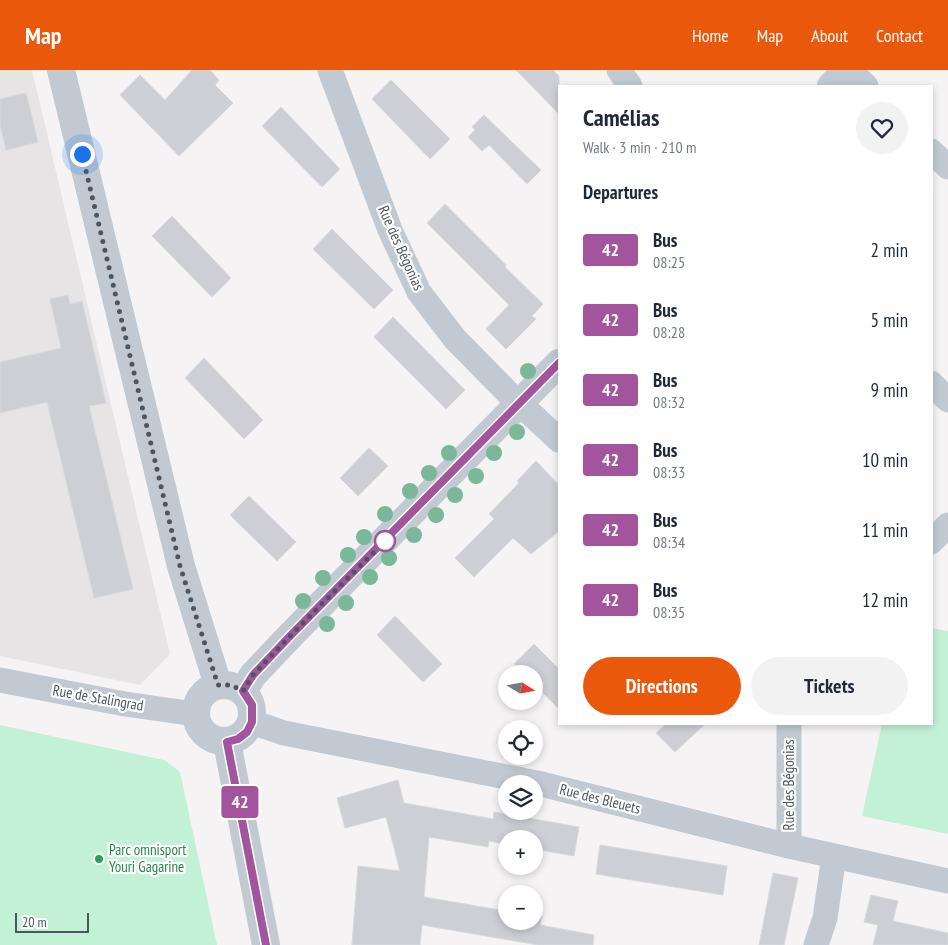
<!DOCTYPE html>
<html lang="en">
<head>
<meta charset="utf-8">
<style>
	body { margin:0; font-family:"PT Sans Narrow",sans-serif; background:#f2f2f3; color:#1f2937; height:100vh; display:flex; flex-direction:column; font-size:19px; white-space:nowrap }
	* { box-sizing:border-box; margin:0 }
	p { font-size:16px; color:#747a83 }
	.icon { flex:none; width:28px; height:28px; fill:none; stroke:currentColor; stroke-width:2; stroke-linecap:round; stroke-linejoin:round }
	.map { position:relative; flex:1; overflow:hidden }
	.details { position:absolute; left:558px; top:15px; width:375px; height:640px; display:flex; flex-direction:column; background:#fff; border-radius:0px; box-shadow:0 2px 8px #0003 }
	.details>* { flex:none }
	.badge { padding:0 10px; border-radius:4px; font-size:18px; line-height:32px }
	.needle { width:32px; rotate:101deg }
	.controls { position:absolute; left:498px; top:595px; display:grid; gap:10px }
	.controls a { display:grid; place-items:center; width:45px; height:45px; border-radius:50%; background:#fff; box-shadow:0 2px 8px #0003; font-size:25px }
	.scale { position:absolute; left:15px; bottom:12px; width:74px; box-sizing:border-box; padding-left:5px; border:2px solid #4a5661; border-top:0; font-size:14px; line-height:18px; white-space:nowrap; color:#4a5661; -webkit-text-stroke:4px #fff; paint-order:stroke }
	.you { position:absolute; width:25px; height:25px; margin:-12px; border:4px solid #fff; border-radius:50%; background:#1a73e8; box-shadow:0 0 0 8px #1a73e833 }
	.map>.badge { position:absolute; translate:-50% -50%; box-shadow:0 0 0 2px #fff }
	h2 { padding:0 25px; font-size:19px; line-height:45px }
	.round { display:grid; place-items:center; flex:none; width:52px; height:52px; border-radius:26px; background:#f2f2f3 }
	.head { display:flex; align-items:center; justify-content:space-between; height:85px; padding:0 25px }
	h1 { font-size:24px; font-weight:700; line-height:38px }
	.primary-button { display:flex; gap:10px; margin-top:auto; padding:10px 25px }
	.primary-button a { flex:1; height:58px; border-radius:30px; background:#ea580c; color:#fff; font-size:20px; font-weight:700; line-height:58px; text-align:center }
	.primary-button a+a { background:#f2f2f3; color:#1f2937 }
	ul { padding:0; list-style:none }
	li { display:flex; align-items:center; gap:15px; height:70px; padding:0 25px }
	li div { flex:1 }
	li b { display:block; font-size:19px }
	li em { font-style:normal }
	li .badge { min-width:55px; font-weight:700; text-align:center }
	header { display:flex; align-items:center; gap:30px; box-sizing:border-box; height:70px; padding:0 25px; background:#ea580c; color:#fff }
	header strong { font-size:24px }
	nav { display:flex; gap:28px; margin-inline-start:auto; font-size:18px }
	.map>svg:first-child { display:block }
</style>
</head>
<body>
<header>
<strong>Map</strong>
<nav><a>Home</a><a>Map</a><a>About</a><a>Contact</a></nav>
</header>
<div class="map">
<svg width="948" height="875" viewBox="0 0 948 875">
	<rect width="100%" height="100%" fill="#f5f3f3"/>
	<polygon fill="#e6e4e5" points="0,0 32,0 170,584 140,615 0,586"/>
	<g fill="#c3f1d5">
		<polygon points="931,558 948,561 948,764 862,746 882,654 931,654"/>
		<polygon points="0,655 164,690 180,702 217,875 0,875"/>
	</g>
	<g fill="#cdcfd5" stroke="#d7d9de">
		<polygon points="192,0 210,0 219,10 215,15 233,33 179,86 120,25 140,5 165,30"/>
		<polygon points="516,0 553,0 559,6 559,44"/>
		<polygon points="391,10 450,69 430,89 372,29"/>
		<polygon points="26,23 38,72 6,80 0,55 0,29"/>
		<polygon points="281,37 340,99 322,117 262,56"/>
		<polygon points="484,45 541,100 527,114 489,75 482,81 468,67 475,60 472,57"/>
		<polygon points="445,134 506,195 505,197 543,234 532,246 536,249 506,279 486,259 509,235 427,153"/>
		<polygon points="172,146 231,208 212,227 152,166"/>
		<polygon points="332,159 393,220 374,239 313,179"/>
		<polygon points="68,225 70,234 82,231 106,333 89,336 133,519 94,528 47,332 0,343 0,292 61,278 50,229"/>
		<polygon points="393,247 465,320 446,339 374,267"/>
		<polygon points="204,288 263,350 244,369 185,308"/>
		<polygon points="369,378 388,396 358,426 340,408"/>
		<polygon points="536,391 559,415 559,461 531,484 513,468 474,507 455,488 494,449 489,444 519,413 517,411"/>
		<polygon points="249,426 296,472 277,491 230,445"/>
		<polygon points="395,546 442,594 423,612 377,565"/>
		<polygon points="534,574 559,599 559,639 534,614 534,604 524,604 514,594"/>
		<polygon points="666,654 705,654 675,682 656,663"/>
		<polygon points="398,710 404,733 493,749 494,742 579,757 574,786 534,779 534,769 506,769 506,774 489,771 488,777 429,767 424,827 506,841 506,851 534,851 534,846 542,847 540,855 594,865 593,875 538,875 422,855 420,875 352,875 358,796 400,801 386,747 345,758 337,728"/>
		<polygon points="600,775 727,796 723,825 596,804"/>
		<polygon points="773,803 798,808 784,875 759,875"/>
		<polygon points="871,825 898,831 893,851 948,863 948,875 873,875 878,855 864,852"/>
	</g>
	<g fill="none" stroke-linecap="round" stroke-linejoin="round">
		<g stroke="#c1cad2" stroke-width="25">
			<polyline points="330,0 390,160 419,222 455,269 519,334 530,343 559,370"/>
			<polyline points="619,0 630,16"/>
			<polyline points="849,0 866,16"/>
			<polyline points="931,81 948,97"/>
			<polyline points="931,313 948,330"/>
			<polyline points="931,472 948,455"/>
			<polyline points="0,610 125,634 195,644"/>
			<polyline points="252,652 284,663 537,713 789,776 948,811"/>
			<polyline points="789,654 789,776"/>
			<polyline points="816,875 825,848 834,786"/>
		</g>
		<g stroke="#c1cad2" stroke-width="28">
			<polyline points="61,0 181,496 218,615"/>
			<polyline points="831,16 847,0"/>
			<circle cx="224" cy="643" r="28"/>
			<polyline points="243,621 253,605 291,565 559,293"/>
			<polyline points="227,672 266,875"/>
		</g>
	</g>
	<g fill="#7bb799">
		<circle cx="528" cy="301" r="8"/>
		<circle cx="517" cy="362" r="8"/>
		<circle cx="449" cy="383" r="8"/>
		<circle cx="494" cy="383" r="8"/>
		<circle cx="429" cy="403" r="8"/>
		<circle cx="476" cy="406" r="8"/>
		<circle cx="410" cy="421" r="8"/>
		<circle cx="455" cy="425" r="8"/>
		<circle cx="385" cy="444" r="8"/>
		<circle cx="436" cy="445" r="8"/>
		<circle cx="414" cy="465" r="8"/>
		<circle cx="364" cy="467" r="8"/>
		<circle cx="348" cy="485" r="8"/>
		<circle cx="389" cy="488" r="8"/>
		<circle cx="370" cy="507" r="8"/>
		<circle cx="323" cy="508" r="8"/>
		<circle cx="303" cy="531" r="8"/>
		<circle cx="346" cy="533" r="8"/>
		<circle cx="327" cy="554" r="8"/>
	</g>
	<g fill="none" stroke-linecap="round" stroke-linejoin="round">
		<g stroke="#fff" stroke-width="11">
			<polyline id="line" points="266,875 227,672 238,669 247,662 252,652 252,635 243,621 253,605 291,565 559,293"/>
		</g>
		<use href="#line" stroke="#a2559d" stroke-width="8"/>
		<polyline stroke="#4a5661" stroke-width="5" stroke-dasharray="0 9" points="82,84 180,496 218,615 231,615 243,621 253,605 291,565 387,469 385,471"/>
	</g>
	<circle fill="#fff" stroke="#a2559d" stroke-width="2.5" cx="385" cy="471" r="10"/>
	<circle fill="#2e9e5b" stroke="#fff" stroke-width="2" cx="99" cy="789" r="5"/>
	<g text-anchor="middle" stroke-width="4.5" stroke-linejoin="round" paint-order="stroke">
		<g font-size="15" fill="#4a5661" stroke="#fff">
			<text transform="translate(401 178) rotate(66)" y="5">Rue des Bégonias</text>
			<text transform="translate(98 628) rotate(10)" y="5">Rue de Stalingrad</text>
			<text transform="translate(789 715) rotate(-90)" y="5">Rue des Bégonias</text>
			<text transform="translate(600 729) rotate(14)" y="5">Rue des Bleuets</text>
		</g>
		<g font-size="15" fill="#27864d" stroke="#fff" text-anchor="start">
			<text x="109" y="785">Parc omnisport<tspan x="109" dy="17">Youri Gagarine</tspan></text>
		</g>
	</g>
</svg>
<div class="controls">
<a><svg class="needle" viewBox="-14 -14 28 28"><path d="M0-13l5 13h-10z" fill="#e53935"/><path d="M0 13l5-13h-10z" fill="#747a83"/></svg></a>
<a><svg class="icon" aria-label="locate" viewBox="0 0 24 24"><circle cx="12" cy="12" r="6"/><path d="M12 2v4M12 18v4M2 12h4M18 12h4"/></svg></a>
<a><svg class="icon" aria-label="layers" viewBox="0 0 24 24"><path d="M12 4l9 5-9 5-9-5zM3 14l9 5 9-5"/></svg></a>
<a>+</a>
<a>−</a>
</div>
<div class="scale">20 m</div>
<div class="you" style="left:82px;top:84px"></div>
<b class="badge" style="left:240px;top:732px;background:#a2559d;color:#fff">42</b>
<section class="details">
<div class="head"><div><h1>Camélias</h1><p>Walk · 3 min · 210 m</p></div><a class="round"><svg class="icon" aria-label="heart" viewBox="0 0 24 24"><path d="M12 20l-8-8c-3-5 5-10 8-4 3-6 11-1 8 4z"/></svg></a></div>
<h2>Departures</h2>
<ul>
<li><span class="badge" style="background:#a2559d;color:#fff">42</span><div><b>Bus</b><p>08:25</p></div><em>2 min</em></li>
<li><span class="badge" style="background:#a2559d;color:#fff">42</span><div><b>Bus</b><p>08:28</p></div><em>5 min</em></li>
<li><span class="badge" style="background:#a2559d;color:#fff">42</span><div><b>Bus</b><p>08:32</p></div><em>9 min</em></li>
<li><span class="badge" style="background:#a2559d;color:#fff">42</span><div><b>Bus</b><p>08:33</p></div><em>10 min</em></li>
<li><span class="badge" style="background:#a2559d;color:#fff">42</span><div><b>Bus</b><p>08:34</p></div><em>11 min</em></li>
<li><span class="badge" style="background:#a2559d;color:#fff">42</span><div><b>Bus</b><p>08:35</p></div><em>12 min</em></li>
</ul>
<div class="primary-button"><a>Directions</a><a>Tickets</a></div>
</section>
</div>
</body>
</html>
